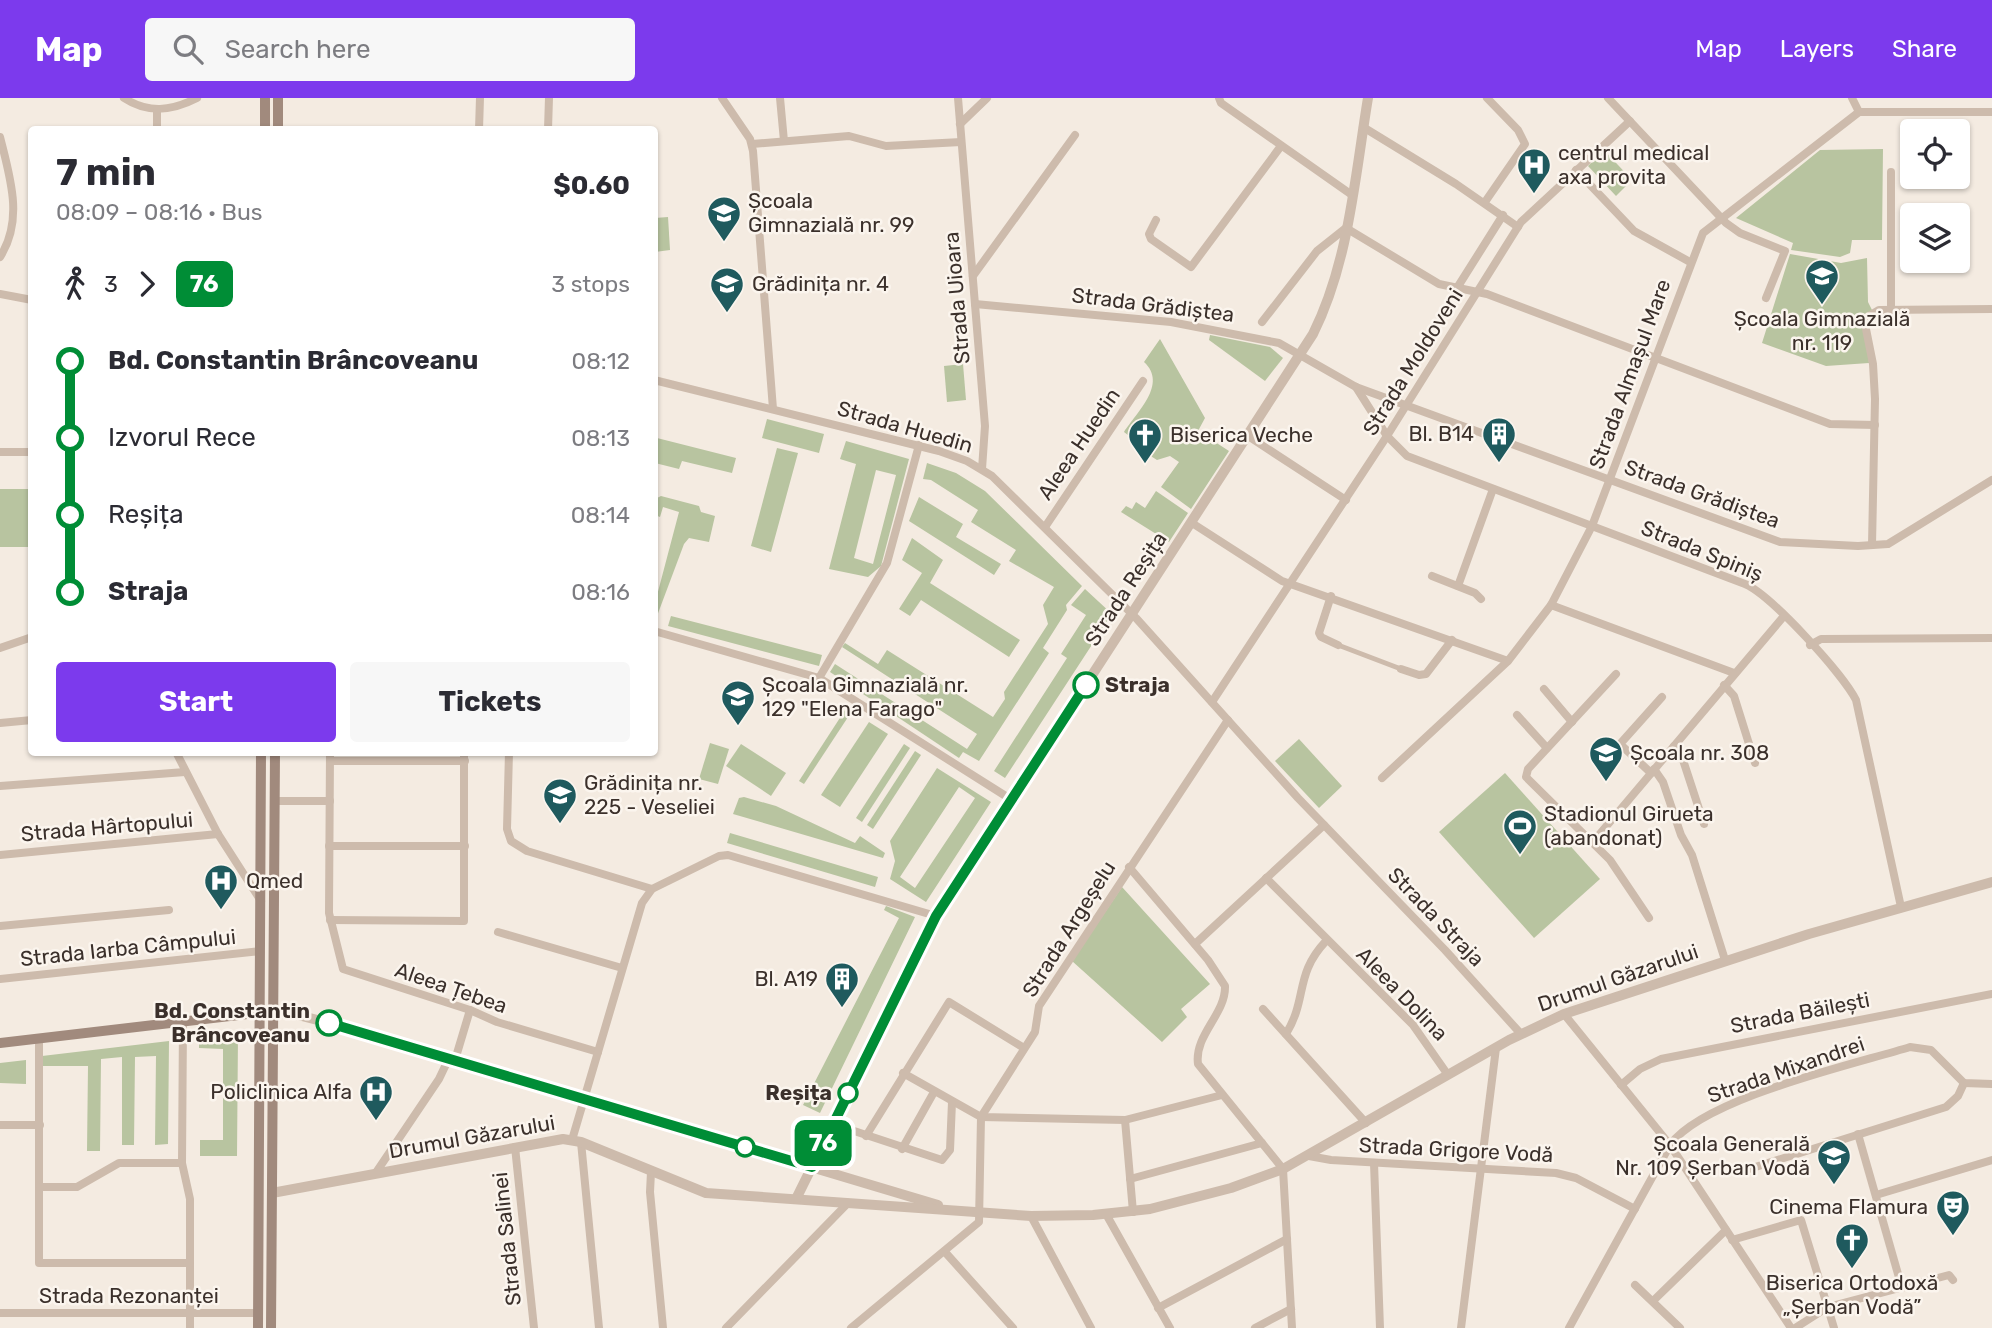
<!DOCTYPE html>
<html lang="en">
<head>
<meta charset="utf-8">
<style>
	body { margin:0; font-family:Rubik,sans-serif; background:#f7f7f7; color:#2b2b33; height:100vh; display:flex; flex-direction:column; font-size:26px; white-space:nowrap }
	* { box-sizing:border-box; margin:0 }
	p { font-size:23px; color:#7c7c81 }
	.icon { flex:none; width:38px; height:38px; fill:none; stroke:currentColor; stroke-width:2; stroke-linecap:round; stroke-linejoin:round }
	.map { position:relative; flex:1; overflow:hidden }
	.side { position:absolute; left:28px; top:28px; width:630px; height:630px; display:flex; flex-direction:column; background:#fff; border-radius:7px; box-shadow:0 2px 5px #0004 }
	.side>* { flex:none }
	.badge { padding:0 14px; border-radius:10px; font-size:24px; line-height:46px }
	.controls { position:absolute; left:1900px; top:21px; display:grid; gap:14px }
	.controls a { display:grid; place-items:center; width:70px; height:70px; border-radius:7px; background:#fff; box-shadow:0 2px 5px #0004; font-size:35px }
	.map>.badge { position:absolute; translate:-50% -50%; box-shadow:0 0 0 4px #fff }
	.legs { display:flex; align-items:center; gap:10px; height:77px; padding:0 28px; font-size:23px }
	.legs p { margin-inline-start:auto }
	.headline { display:flex; align-items:center; justify-content:space-between; height:119px; padding:0 28px }
	h1 { font-size:38px; font-weight:700; line-height:52px }
	.button { display:flex; gap:14px; margin-top:auto; padding:14px 28px }
	.button a { flex:1; height:80px; border-radius:7px; background:#7c3aed; color:#fff; font-size:28px; font-weight:700; line-height:80px; text-align:center }
	.button a+a { background:#f7f7f7; color:#2b2b33 }
	ul { padding:0 28px; list-style:none }
	li { display:flex; align-items:center; gap:24px; height:77px; font-size:26px }
	li i { display:grid; place-items:center; width:10px; height:100%; margin:0 9px; background:currentColor }
	li i::after { content:''; width:18px; height:18px; margin:-9px; border:5px solid; border-radius:50%; background:#fff }
	li p { margin-inline-start:auto }
	li:first-child i { background:linear-gradient(#0000 50%,currentColor 0) }
	li:last-child i { background:linear-gradient(currentColor 50%,#0000 0) }
	header { display:flex; align-items:center; gap:42px; box-sizing:border-box; height:98px; padding:0 35px; background:#7c3aed; color:#fff }
	header strong { font-size:33px }
	nav { display:flex; gap:38px; margin-inline-start:auto; font-size:24px }
	.search { width:490px; height:63px; background:#f7f7f7; display:flex; align-items:center; gap:18px; box-sizing:border-box; padding:0 24px; border-radius:7px; color:#7c7c81; font-size:26px }
	.map>svg:first-child { display:block }
</style>
</head>
<body>
<header>
<strong>Map</strong>
<div class="search"><svg class="icon" aria-label="search" viewBox="0 0 24 24"><circle cx="10" cy="10" r="6"/><path d="M15 15l6 6"/></svg>Search here</div>
<nav><a>Map</a><a>Layers</a><a>Share</a></nav>
</header>
<div class="map">
<svg width="1992" height="1230" viewBox="0 0 1992 1230">
	<rect width="100%" height="100%" fill="#f4ebe1"/>
	<g fill="#b8c4a0" fill-rule="evenodd">
		<polygon points="1883,51 1882,142 1852,142 1850,155 1840,159 1791,152 1793,145 1736,120 1820,52"/>
		<polygon points="1604,52 1632,82 1616,98 1588,68"/>
		<polygon points="668,119 670,152 655,154 655,120"/>
		<polygon points="1790,156 1841,165 1867,160 1868,204 1872,212 1866,216 1869,265 1826,268 1762,245"/>
		<polygon points="1210,237 1270,249 1283,260 1265,283 1209,242"/>
		<path d="M1160,241L1205,320L1198,333L1229,353L1191,411L1161,389L1179,364L1170,358L1157,362L1130,345L1133,341L1124,334C1137,314 1168,286 1144,264Z"/>
		<polygon points="963,266 966,302 947,304 944,268"/>
		<polygon points="767,321 824,336 819,355 762,340"/>
		<polygon points="657,340 736,360 732,375 682,363 679,371 655,365"/>
		<path d="M846,343L909,361L881,468L868,479L829,471L856,366L840,361ZM876,372L896,377L873,466L854,460Z"/>
		<polygon points="777,350 798,355 771,454 751,448"/>
		<polygon points="927,365 956,375 985,393 1082,488 1066,507 1067,512 1043,550 1049,555 979,663 963,654 959,660 830,574 835,566 967,651 977,636 842,549 845,545 878,566 887,552 993,619 1005,601 1004,594 1048,526 1043,507 1054,489 1009,463 1016,452 971,424 978,412 931,382 923,381"/>
		<rect x="0" y="391" width="31" height="58"/>
		<polygon points="1156,393 1188,415 1169,444 1121,414 1126,408 1132,411 1136,404 1145,410"/>
		<polygon points="661,398 699,408 701,414 715,418 709,444 689,440 684,446 657,518 655,505 679,414 663,409 660,419 655,417 657,400"/>
		<polygon points="919,399 963,426 956,439 1001,466 994,477 909,423"/>
		<polygon points="912,440 943,462 930,485 1020,542 1009,559 921,502 910,518 899,511 922,475 902,462"/>
		<polygon points="1085,491 1112,516 1005,680 994,673 1067,560 1061,556 1086,517 1071,507"/>
		<polygon points="671,518 822,557 819,568 668,528"/>
		<polygon points="847,609 852,613 804,686 799,683"/>
		<polygon points="869,624 888,636 840,709 821,697"/>
		<polygon points="1299,641 1342,688 1319,710 1275,663"/>
		<polygon points="710,645 729,651 718,686 699,681"/>
		<polygon points="741,646 786,675 771,698 726,668"/>
		<polygon points="904,646 910,650 862,724 856,720"/>
		<polygon points="915,653 921,657 873,731 867,727"/>
		<path d="M937,670L991,704L926,804L890,781L895,763L890,743ZM959,689L975,700L915,790L900,779Z"/>
		<polygon points="1505,675 1600,781 1534,840 1439,734"/>
		<polygon points="744,699 776,708 855,745 860,738 885,755 883,760 733,716 739,700"/>
		<polygon points="730,735 878,779 875,789 727,745"/>
		<polygon points="1122,789 1210,886 1181,911 1187,919 1162,944 1072,863"/>
		<polygon points="886,808 915,819 820,1015 803,1007 899,820 884,812"/>
		<polygon points="238,936 237,1058 200,1058 200,1042 223,1042 223,951 199,950 199,939"/>
		<polygon points="169,943 168,1046 155,1047 156,958 135,959 134,1047 122,1047 122,959 101,961 100,1053 87,1053 88,968 42,968 42,958"/>
		<polygon points="26,962 26,986 0,985 0,965"/>
	</g>
	<g fill="none" stroke-linecap="round" stroke-linejoin="round">
		<polyline stroke="#cdbbac" stroke-width="5" points="1338,547 1401,571"/>
		<g stroke="#cdbbac" stroke-width="8">
			<path d="M124,0C148,16 172,13 197,0"/>
			<polyline points="722,0 750,41 753,53 773,311"/>
			<polyline points="780,0 784,43"/>
			<polyline points="958,0 985,328 982,371"/>
			<polyline points="1219,0 1221,5 1352,97"/>
			<polyline points="1608,0 1726,125 1740,135 1785,153 1766,200"/>
			<polyline points="1852,0 1859,14"/>
			<polyline points="960,26 987,0"/>
			<polyline points="1363,29 1456,86 1518,129"/>
			<polyline points="157,32 157,12"/>
			<polyline points="479,32 480,0"/>
			<polyline points="548,32 549,0"/>
			<path d="M0,39C10,79 24,122 0,159"/>
			<polyline points="752,46 849,38 886,48 961,44"/>
			<polyline points="1576,72 1634,133 1690,164"/>
			<polyline points="1891,74 1891,212"/>
			<polyline points="1485,104 1525,46 1518,32 1487,0"/>
			<polyline points="1156,122 1149,136 1151,141 1191,169 1281,48"/>
			<polyline points="973,178 1075,37"/>
			<polyline points="1457,190 1503,117"/>
			<polyline points="0,196 32,202"/>
			<polyline points="975,206 1171,224 1279,245 1356,289 1780,444 1858,448 1888,446 1992,382"/>
			<polyline points="1262,224 1317,153 1346,130 1439,186 1487,196 1830,326 1875,327"/>
			<polyline points="654,282 939,353 967,363 992,378 1136,520 1298,700 1445,852 1521,936"/>
			<path d="M1356,289L1387,338L1407,358L1745,486C1771,497 1843,576 1856,602L1901,809"/>
			<polyline points="1248,338 1346,402"/>
			<polyline points="0,354 32,354"/>
			<polyline points="1192,425 1282,483 1508,563"/>
			<polyline points="1045,429 1143,283"/>
			<polyline points="1872,447 1875,301 1873,266 1864,221 1879,212 1992,211"/>
			<polyline points="1432,478 1475,495 1481,501"/>
			<polyline points="1458,488 1493,391"/>
			<polyline points="1331,498 1319,535 1321,539 1338,547"/>
			<polyline points="1551,507 1734,575"/>
			<polyline points="654,533 819,580 1012,702"/>
			<polyline points="1810,547 1821,541 1992,540"/>
			<polyline points="0,550 32,539"/>
			<polyline points="1401,571 1419,577 1426,576 1452,542"/>
			<polyline points="1616,576 1528,671 1526,679 1610,762 1649,820"/>
			<polyline points="819,580 887,465 919,347"/>
			<polyline points="1724,587 1734,598 1755,665"/>
			<polyline points="1544,591 1572,624"/>
			<polyline points="1212,604 1387,338 1521,124 1630,23"/>
			<polyline points="1517,617 1547,650"/>
			<polyline points="0,625 32,622"/>
			<polyline points="1674,648 1682,659 1704,726"/>
			<polyline points="176,654 218,736 261,803"/>
			<polyline points="330,654 329,815 343,871 470,912 497,924 598,954"/>
			<polyline points="509,654 507,731 511,743 527,753 652,791"/>
			<polyline points="330,663 465,663"/>
			<polyline points="1654,671 1663,684 1681,737 1692,757 1725,862"/>
			<polyline points="1651,675 1620,646 1662,599"/>
			<polyline points="1382,680 1508,563 1551,507 1592,428 1703,135 1859,14 1992,14"/>
			<polyline points="0,688 185,674"/>
			<polyline points="275,703 330,703"/>
			<polyline points="1593,744 1784,518"/>
			<polyline points="329,748 465,748"/>
			<polyline points="0,757 218,736"/>
			<path d="M1129,769L1208,862L1225,888C1226,916 1194,937 1198,966L1283,1071L1292,1230"/>
			<polyline points="1266,780 1413,927 1448,977"/>
			<polyline points="330,822 464,823 464,654"/>
			<polyline points="0,828 169,812"/>
			<polyline points="498,834 622,870"/>
			<polyline points="1195,846 1324,727"/>
			<polyline points="0,881 260,853"/>
			<polyline points="1263,911 1366,1025"/>
			<polyline points="1564,916 1670,1047 1791,1230"/>
			<polyline points="183,922 182,1065 190,1101 190,1230"/>
			<path d="M1286,936C1308,900 1294,877 1326,843"/>
			<polyline points="39,940 39,1165 190,1165"/>
			<polyline points="455,962 470,912"/>
			<polyline points="903,975 981,1019 1125,1022 1222,997"/>
			<polyline points="1621,987 1640,971 1661,961 1992,896"/>
			<polyline points="1125,1022 1133,1114"/>
			<polyline points="833,1026 942,1062 950,1052 952,1004"/>
			<polyline points="0,1027 40,1027"/>
			<polyline points="1858,1036 1902,1190"/>
			<polyline points="866,1038 949,904 1024,950"/>
			<polyline points="572,1042 642,805 652,791 719,758 728,757 936,818"/>
			<polyline points="581,1044 599,1230"/>
			<polyline points="515,1049 534,1230"/>
			<polyline points="902,1051 934,994"/>
			<polyline points="1309,1058 1331,1062 1556,1075 1576,1080 1635,1111"/>
			<polyline points="1374,1065 1380,1230"/>
			<polyline points="1749,1071 1946,1009 1958,998 1964,985"/>
			<polyline points="651,1074 650,1094 663,1230"/>
			<polyline points="375,1076 439,981 449,960"/>
			<polyline points="1130,1081 1262,1045"/>
			<polyline points="40,1089 77,1089 119,1065 182,1065"/>
			<polyline points="1876,1097 1992,1062"/>
			<polyline points="1106,1116 1170,1230"/>
			<polyline points="1031,1118 1091,1230"/>
			<polyline points="1732,1142 1801,1122 1834,1230"/>
			<polyline points="945,1154 1013,1230"/>
			<polyline points="1635,1187 1680,1230"/>
			<polyline points="1653,1203 1726,1132"/>
			<polyline points="1158,1210 1287,1141"/>
			<polyline points="0,1215 258,1215"/>
			<polyline points="726,1230 848,1105"/>
			<polyline points="851,1230 979,1124 981,1019 1035,934 1039,908 1228,622"/>
			<polyline points="1255,1230 1291,1211"/>
			<polyline points="1461,1230 1496,950"/>
			<path d="M1569,1230L1670,1047C1704,1000 1852,967 1910,949L1931,952L1964,985L1992,986"/>
			<polyline points="1795,1230 1828,1209 1949,1177 1953,1182"/>
		</g>
		<g stroke="#cdbbac" stroke-width="10">
			<polyline points="275,915 294,916 329,925 938,1107"/>
			<polyline points="272,1095 563,1041 581,1044 706,1095 1031,1118 1093,1117 1150,1111 1231,1090 1283,1071 1509,942 1564,916 1809,836 1992,784"/>
			<path d="M796,1101L936,818L1313,236C1349,164 1355,78 1368,0"/>
		</g>
		<g stroke="#a18a7d" stroke-width="10">
			<polyline points="265,32 265,0"/>
			<polyline points="278,32 278,0"/>
			<polyline points="0,945 265,914"/>
			<polyline points="258,1230 261,654"/>
			<polyline points="271,1230 275,654"/>
		</g>
	</g>
	<g fill="none" stroke-linecap="round" stroke-linejoin="round">
		<g stroke="#fff" stroke-width="16">
			<polyline id="line-1" points="329,925 812,1069 936,818 1086,587"/>
		</g>
		<use href="#line-1" stroke="#008d36" stroke-width="10"/>
	</g>
	<defs>
		<g id="hospital-pin" transform="scale(1.75)"><path d="M0 17L-7.5 6A9.5 9.5 0 1 1 7.5 6Z" fill="#1f5a5e" stroke="#fbf5ee"/><path d="M-5-5h3v3.5h4V-5h3V5h-3V1.5h-4V5h-3Z" fill="#fff"/></g>
		<g id="university-pin" transform="scale(1.75)"><path d="M0 17L-7.5 6A9.5 9.5 0 1 1 7.5 6Z" fill="#1f5a5e" stroke="#fbf5ee"/><path d="M0-5L7-2L0 1L-7-2ZM-4 1L0 2.5L4 1V4Q0 6-4 4Z" fill="#fff"/></g>
		<g id="school-pin" transform="scale(1.75)"><path d="M0 17L-7.5 6A9.5 9.5 0 1 1 7.5 6Z" fill="#1f5a5e" stroke="#fbf5ee"/><path d="M0-5L7-2L0 1L-7-2ZM-4 1L0 2.5L4 1V4Q0 6-4 4Z" fill="#fff"/></g>
		<g id="building-pin" transform="scale(1.75)"><path d="M0 17L-7.5 6A9.5 9.5 0 1 1 7.5 6Z" fill="#1f5a5e" stroke="#fbf5ee"/><path d="M-4-6H4V6H1V3H-1V6H-4ZM-2.5-4.3h1.7v1.8h-1.7ZM.8-4.3h1.7v1.8H.8ZM-2.5-1h1.7V.8h-1.7ZM.8-1h1.7V.8H.8Z" fill="#fff"/></g>
		<g id="church-pin" transform="scale(1.75)"><path d="M0 17L-7.5 6A9.5 9.5 0 1 1 7.5 6Z" fill="#1f5a5e" stroke="#fbf5ee"/><path d="M-1.2-6h2.4v3.5h3.3v2.4h-3.3V6h-2.4V-.1h-3.3v-2.4h3.3Z" fill="#fff"/></g>
		<g id="stadium-pin" transform="scale(1.75)"><path d="M0 17L-7.5 6A9.5 9.5 0 1 1 7.5 6Z" fill="#1f5a5e" stroke="#fbf5ee"/><path d="M0-5a6.5 5 0 1 0 0 10a6.5 5 0 1 0 0-10ZM-3.5-1.8h7v3.6h-7Z" fill="#fff"/></g>
		<g id="theatre-pin" transform="scale(1.75)"><path d="M0 17L-7.5 6A9.5 9.5 0 1 1 7.5 6Z" fill="#1f5a5e" stroke="#fbf5ee"/><path d="M-5-5.5Q0-4 5-5.5V0Q5 5 0 6Q-5 5-5 0ZM-3.3-2.5H-1v1.5H-3.3ZM1-2.5H3.3v1.5H1ZM-2.8 1Q0 5.5 2.8 1Z" fill="#fff"/></g>
	</defs>
	<g fill-rule="evenodd">
		<use href="#hospital-pin" x="1534" y="67"/>
		<use href="#university-pin" x="724" y="115"/>
		<use href="#school-pin" x="1822" y="178"/>
		<use href="#school-pin" x="727" y="186"/>
		<use href="#building-pin" x="1499" y="336"/>
		<use href="#church-pin" x="1145" y="337"/>
		<use href="#school-pin" x="738" y="599"/>
		<use href="#university-pin" x="1606" y="655"/>
		<use href="#school-pin" x="560" y="697"/>
		<use href="#stadium-pin" x="1520" y="728"/>
		<use href="#hospital-pin" x="221" y="783"/>
		<use href="#building-pin" x="842" y="881"/>
		<use href="#hospital-pin" x="376" y="994"/>
		<use href="#university-pin" x="1834" y="1058"/>
		<use href="#theatre-pin" x="1953" y="1109"/>
		<use href="#church-pin" x="1852" y="1142"/>
	</g>
	<g fill="#fff" stroke="#008d36" stroke-width="3.5">
		<circle cx="1086" cy="587" r="12"/>
		<circle cx="329" cy="925" r="12"/>
		<circle cx="848" cy="995" r="9"/>
		<circle cx="745" cy="1049" r="9"/>
	</g>
	<g text-anchor="middle" stroke-width="5" stroke-linejoin="round" paint-order="stroke">
		<g font-size="21" fill="#3b302b" stroke="#fbf5ee" text-anchor="start">
			<text x="1558" y="62">centrul medical<tspan x="1558" dy="24">axa provita</tspan></text>
			<text x="748" y="110">Școala<tspan x="748" dy="24">Gimnazială nr. 99</tspan></text>
			<text x="752" y="193">Grădinița nr. 4</text>
			<text x="1822" y="228" text-anchor="middle">Școala Gimnazială<tspan x="1822" dy="24">nr. 119</tspan></text>
			<text x="1474" y="343" text-anchor="end">Bl. B14</text>
			<text x="1170" y="344">Biserica Veche</text>
			<text x="762" y="594">Școala Gimnazială nr.<tspan x="762" dy="24">129 "Elena Farago"</tspan></text>
			<text x="1630" y="662">Școala nr. 308</text>
			<text x="584" y="692">Grădinița nr.<tspan x="584" dy="24">225 - Veseliei</tspan></text>
			<text x="1544" y="723">Stadionul Girueta<tspan x="1544" dy="24">(abandonat)</tspan></text>
			<text x="246" y="790">Qmed</text>
			<text x="818" y="888" text-anchor="end">Bl. A19</text>
			<text x="352" y="1001" text-anchor="end">Policlinica Alfa</text>
			<text x="1810" y="1053" text-anchor="end">Școala Generală<tspan x="1810" dy="24">Nr. 109 Șerban Vodă</tspan></text>
			<text x="1928" y="1116" text-anchor="end">Cinema Flamura</text>
			<text x="1852" y="1192" text-anchor="middle">Biserica Ortodoxă<tspan x="1852" dy="24">„Șerban Vodă”</tspan></text>
		</g>
		<g font-size="21" fill="#3b302b" stroke="#fbf5ee">
			<text transform="translate(957 200) rotate(-95)" y="7">Strada Uioara</text>
			<text transform="translate(1153 207) rotate(7)" y="7">Strada Grădiștea</text>
			<text transform="translate(1413 264) rotate(-58)" y="7">Strada Moldoveni</text>
			<text transform="translate(1630 276) rotate(-70)" y="7">Strada Almașul Mare</text>
			<text transform="translate(905 329) rotate(16)" y="7">Strada Huedin</text>
			<text transform="translate(1079 346) rotate(-56)" y="7">Aleea Huedin</text>
			<text transform="translate(1702 396) rotate(20)" y="7">Strada Grădiștea</text>
			<text transform="translate(1702 453) rotate(22)" y="7">Strada Spiniș</text>
			<text transform="translate(1126 491) rotate(-57)" y="7">Strada Reșița</text>
			<text transform="translate(107 729) rotate(-5)" y="7">Strada Hârtopului</text>
			<text transform="translate(1436 819) rotate(46)" y="7">Strada Straja</text>
			<text transform="translate(1069 831) rotate(-58)" y="7">Strada Argeșelu</text>
			<text transform="translate(128 850) rotate(-6)" y="7">Strada Iarba Câmpului</text>
			<text transform="translate(1618 880) rotate(-19)" y="7">Drumul Găzarului</text>
			<text transform="translate(451 890) rotate(19)" y="7">Aleea Țebea</text>
			<text transform="translate(1402 896) rotate(46)" y="7">Aleea Dolina</text>
			<text transform="translate(1800 915) rotate(-11)" y="7">Strada Băilești</text>
			<text transform="translate(1786 972) rotate(-19)" y="7">Strada Mixandrei</text>
			<text transform="translate(472 1039) rotate(-10)" y="7">Drumul Găzarului</text>
			<text transform="translate(1456 1052) rotate(3)" y="7">Strada Grigore Vodă</text>
			<text transform="translate(507 1141) rotate(-96)" y="7">Strada Salinei</text>
			<text x="129" y="1205">Strada Rezonanței</text>
		</g>
		<g font-size="21" font-weight="bold" fill="#3b302b" stroke="#fbf5ee" text-anchor="end">
			<text x="1105" y="594" text-anchor="start">Straja</text>
			<text x="310" y="920">Bd. Constantin<tspan x="310" dy="24">Brâncoveanu</tspan></text>
			<text x="832" y="1002">Reșița</text>
		</g>
	</g>
</svg>
<div class="controls">
<a><svg class="icon" aria-label="locate" viewBox="0 0 24 24"><circle cx="12" cy="12" r="6"/><path d="M12 2v4M12 18v4M2 12h4M18 12h4"/></svg></a>
<a><svg class="icon" aria-label="layers" viewBox="0 0 24 24"><path d="M12 4l9 5-9 5-9-5zM3 14l9 5 9-5"/></svg></a>
</div>
<b class="badge" style="left:823px;top:1045px;background:#008d36;color:#fff">76</b>
<section class="side">
<div class="headline"><div><h1>7 min</h1><p>08:09 – 08:16 · Bus</p></div><b>$0.60</b></div>
<div class="legs"><svg class="icon" aria-label="walk" viewBox="0 0 24 24"><circle cx="13" cy="4" r="2"/><path d="M13 8l-2 6 4 7M11 14l-3 7M7 12l3-4h3l4 4"/></svg>3<svg class="icon" aria-label="forward" viewBox="0 0 24 24"><path d="M9 5l7 7-7 7"/></svg><b class="badge" style="background:#008d36;color:#fff">76</b><p>3 stops</p></div>
<ul>
<li><i style="color:#008d36"></i><b>Bd. Constantin Brâncoveanu</b><p>08:12</p></li>
<li><i style="color:#008d36"></i><span>Izvorul Rece</span><p>08:13</p></li>
<li><i style="color:#008d36"></i><span>Reșița</span><p>08:14</p></li>
<li><i style="color:#008d36"></i><b>Straja</b><p>08:16</p></li>
</ul>
<div class="button"><a>Start</a><a>Tickets</a></div>
</section>
</div>
</body>
</html>
